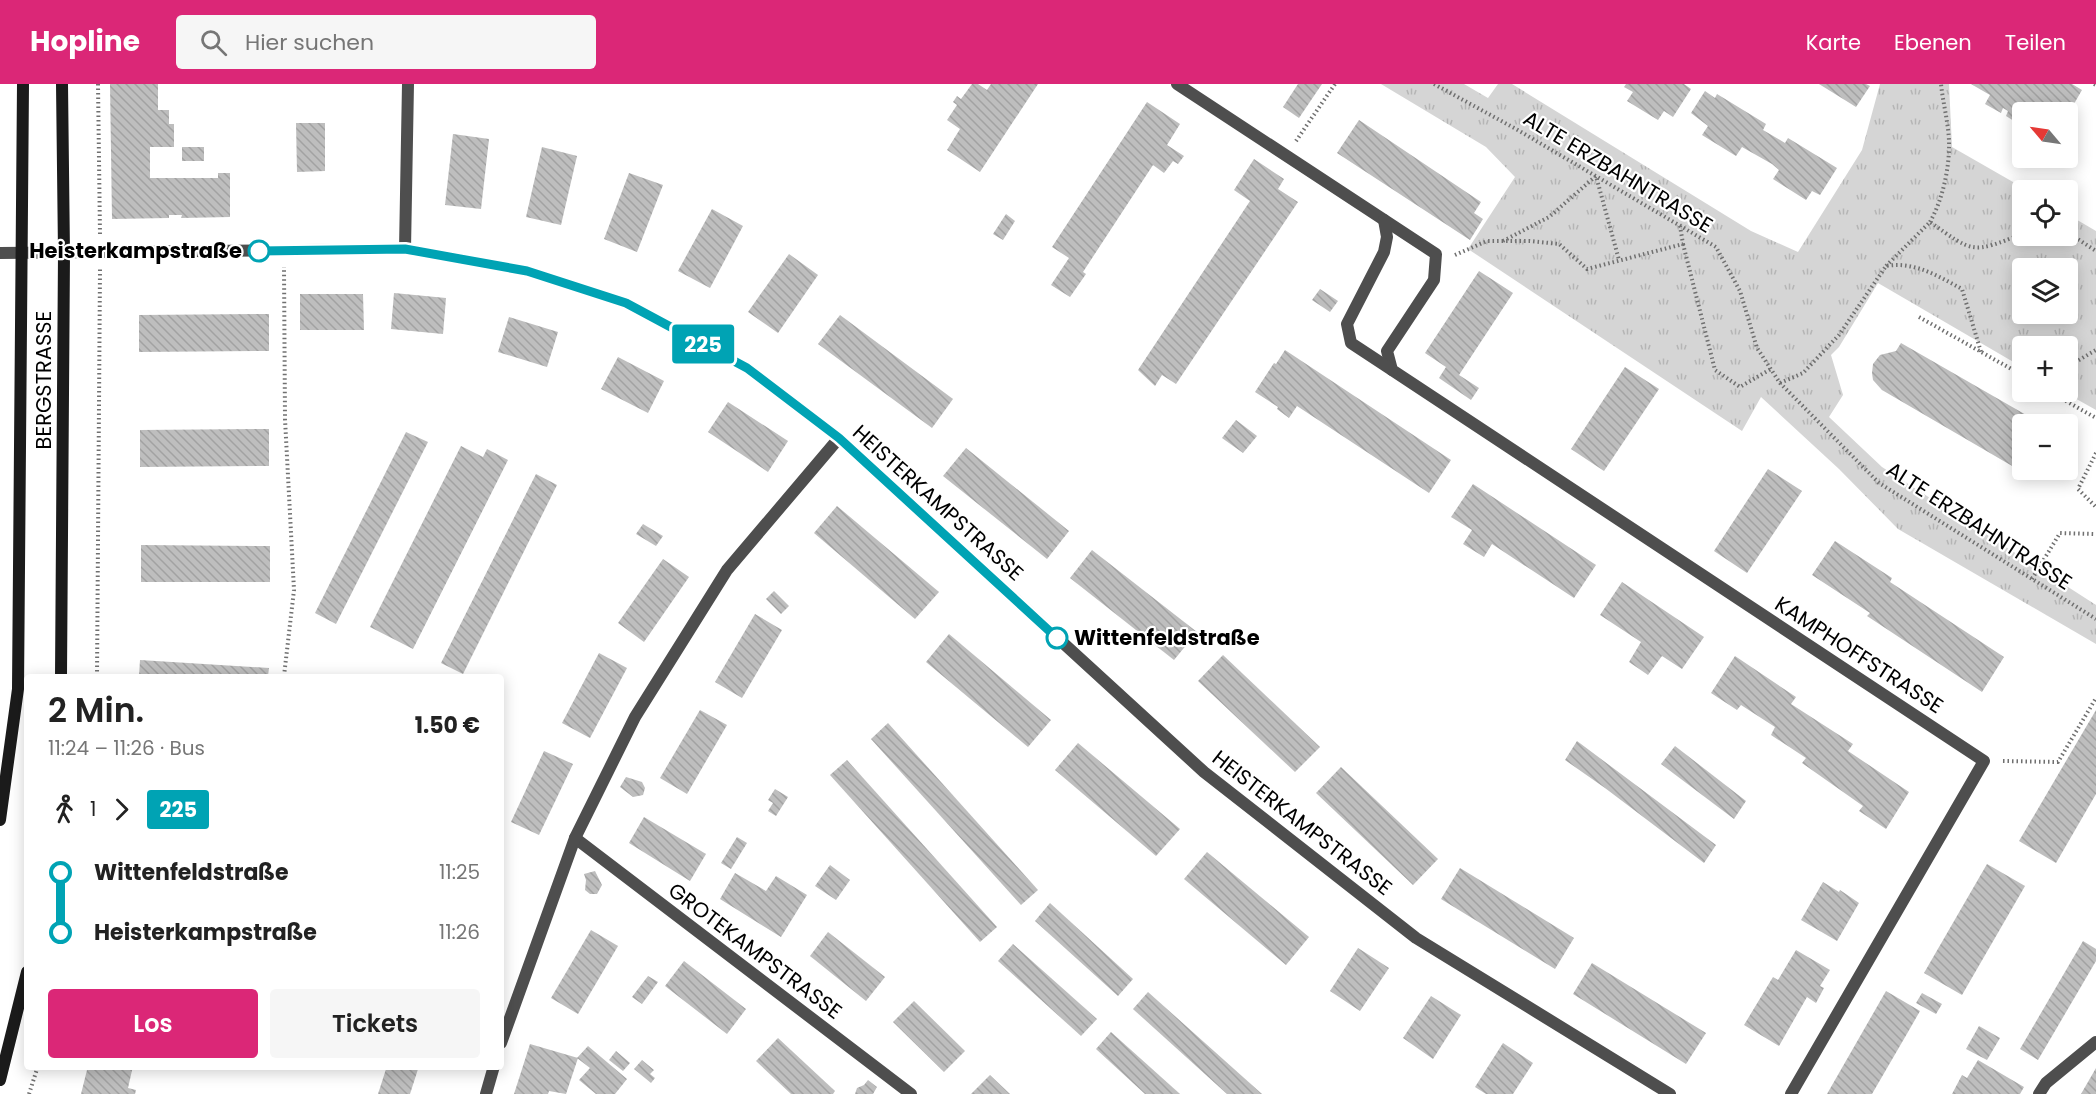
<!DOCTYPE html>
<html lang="de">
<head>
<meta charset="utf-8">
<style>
	body { margin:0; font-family:Poppins,sans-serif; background:#f6f6f6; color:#222; height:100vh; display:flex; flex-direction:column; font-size:22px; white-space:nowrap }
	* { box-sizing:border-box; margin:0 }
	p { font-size:20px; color:#767676 }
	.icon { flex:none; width:33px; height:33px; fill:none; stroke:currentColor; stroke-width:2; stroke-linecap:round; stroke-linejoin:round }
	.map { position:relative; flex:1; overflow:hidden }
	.side { position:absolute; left:24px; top:590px; width:480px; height:396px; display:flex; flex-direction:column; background:#fff; border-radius:6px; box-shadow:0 3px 15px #0003 }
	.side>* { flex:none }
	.badge { padding:0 12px; border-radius:4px; font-size:21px; line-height:39px }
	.needle { width:39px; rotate:299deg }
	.buttons { position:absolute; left:2012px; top:18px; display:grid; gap:12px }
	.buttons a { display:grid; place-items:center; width:66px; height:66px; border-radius:6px; background:#fff; box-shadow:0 3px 15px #0003; font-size:30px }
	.map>.badge { position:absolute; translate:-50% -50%; box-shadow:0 0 0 3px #fff }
	.legs { display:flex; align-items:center; gap:9px; height:66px; padding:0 24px; font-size:20px }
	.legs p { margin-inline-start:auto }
	.summary { display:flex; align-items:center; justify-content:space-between; height:102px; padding:0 24px }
	h1 { font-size:33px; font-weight:600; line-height:45px }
	.primary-button { display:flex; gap:12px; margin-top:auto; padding:12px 24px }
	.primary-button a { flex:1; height:69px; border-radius:6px; background:#db2777; color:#fff; font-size:24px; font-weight:600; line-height:69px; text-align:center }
	.primary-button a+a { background:#f6f6f6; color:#222 }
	ul { padding:0 24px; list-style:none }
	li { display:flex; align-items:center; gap:21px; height:60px; font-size:22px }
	li i { display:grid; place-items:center; width:9px; height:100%; margin:0 8px; background:currentColor }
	li i::after { content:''; width:15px; height:15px; margin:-8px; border:4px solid; border-radius:50%; background:#fff }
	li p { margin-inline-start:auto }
	li:first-child i { background:linear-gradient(#0000 50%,currentColor 0) }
	li:last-child i { background:linear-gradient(currentColor 50%,#0000 0) }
	header { display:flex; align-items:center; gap:36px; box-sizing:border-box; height:84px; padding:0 30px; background:#db2777; color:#fff }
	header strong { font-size:28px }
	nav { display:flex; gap:33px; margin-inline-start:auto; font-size:21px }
	.search { width:420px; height:54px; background:#f6f6f6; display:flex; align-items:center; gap:15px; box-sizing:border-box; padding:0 21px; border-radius:6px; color:#767676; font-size:22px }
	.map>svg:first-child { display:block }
</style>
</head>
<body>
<header>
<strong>Hopline</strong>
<div class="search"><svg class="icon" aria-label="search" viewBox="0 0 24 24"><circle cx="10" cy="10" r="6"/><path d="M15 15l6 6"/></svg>Hier suchen</div>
<nav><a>Karte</a><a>Ebenen</a><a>Teilen</a></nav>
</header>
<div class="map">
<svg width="2096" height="1010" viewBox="0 0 2096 1010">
	<defs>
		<pattern id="park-tufts" width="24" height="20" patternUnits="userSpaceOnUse" patternTransform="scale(1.5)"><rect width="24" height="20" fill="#d5d5d5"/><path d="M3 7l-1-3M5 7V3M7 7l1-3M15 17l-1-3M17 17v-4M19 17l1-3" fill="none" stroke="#b5b5b5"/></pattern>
		<pattern id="building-back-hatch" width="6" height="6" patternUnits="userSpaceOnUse" patternTransform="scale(1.5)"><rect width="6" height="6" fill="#bebebe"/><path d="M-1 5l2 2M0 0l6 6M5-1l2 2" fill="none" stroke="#a2a2a2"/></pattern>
	</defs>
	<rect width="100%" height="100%" fill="#fff"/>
	<path fill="url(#park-tufts)" fill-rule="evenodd" d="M1381,0H1464L1488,14L1498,0H1512L1751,147L1798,168L1862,66L1880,0H1949L1952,63L2027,106H2022V152H2067V130L2096,147V326L2064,308H2067V262H2022V283L1878,199L1839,263L1831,271L1843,311L1829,333L1882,383L2096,521V560L1898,445L1839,385L1761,313L1742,347L1468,165L1515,93L1486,63ZM2022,184H2067V230H2022Z"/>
	<g fill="url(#building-back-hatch)">
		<polygon points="110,0 158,0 158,26 169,26 169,40 174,40 174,63 150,63 150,94 218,94 218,89 230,89 230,133 181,134 182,131 169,131 169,134 112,135"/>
		<polygon points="972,0 978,0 987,6 991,0 1038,0 980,88 947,66 960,45 947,36 957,21 953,18 957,12 961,15"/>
		<polygon points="1298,0 1322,0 1299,34 1283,23"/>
		<polygon points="1626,0 1684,0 1691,5 1673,33 1664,27 1658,36 1627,17 1633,8 1624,3"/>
		<polygon points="1819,0 1866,0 1870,2 1856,23"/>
		<polygon points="1971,0 2072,0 2082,6 2067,32 2067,28 2022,28 2022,42 2006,32 2008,27 2003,24 2001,29 1985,20 1990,11"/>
		<polygon points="1705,7 1715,14 1717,10 1766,40 1763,46 1785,59 1788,54 1837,84 1820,111 1812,107 1806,116 1773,95 1779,86 1772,80 1742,63 1736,72 1702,51 1708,42 1691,29"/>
		<polygon points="1147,18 1180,40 1167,61 1184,72 1178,80 1173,77 1164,89 1153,81 1083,188 1086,190 1070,213 1051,201 1069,174 1052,163"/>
		<polygon points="1359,36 1481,118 1474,129 1483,135 1470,156 1337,69"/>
		<polygon points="296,39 325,39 325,87 297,88"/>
		<polygon points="453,50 489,55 481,125 445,121"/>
		<rect x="182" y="63" width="22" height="14"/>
		<polygon points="542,63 577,72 561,141 526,133"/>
		<polygon points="1254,75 1284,95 1278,105 1298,118 1176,300 1162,291 1155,302 1138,286 1250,117 1234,106"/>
		<polygon points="629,89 663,101 637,168 604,155"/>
		<polygon points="712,125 743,142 710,204 678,187"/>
		<polygon points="1006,130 1015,137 1003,156 993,150"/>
		<polygon points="789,170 818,191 778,249 748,228"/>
		<polygon points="1479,187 1513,209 1459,291 1479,304 1471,316 1439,294 1446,283 1425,269"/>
		<polygon points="1320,205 1338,217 1330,228 1312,216"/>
		<polygon points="394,209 446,214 443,250 391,245"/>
		<polygon points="300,210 363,210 364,246 300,246"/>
		<polygon points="269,230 269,267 139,268 139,231"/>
		<polygon points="840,231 953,315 932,344 818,260"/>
		<polygon points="509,233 558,248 547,283 498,268"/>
		<polygon points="1901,259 2042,340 2022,340 2022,386 2057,386 2055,389 2044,394 2031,391 2031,393 1882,306 1873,296 1872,289 1873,280 1880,271 1896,267"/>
		<polygon points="1285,266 1451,376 1429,409 1297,322 1289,334 1277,325 1278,323 1255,308 1274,279 1276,280"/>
		<polygon points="618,273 664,297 648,329 601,305"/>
		<polygon points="1625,283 1659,305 1604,387 1571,365"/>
		<polygon points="728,318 788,357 768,388 708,348"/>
		<polygon points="1236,336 1257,352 1243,369 1222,354"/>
		<polygon points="269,345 269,382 140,383 140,346"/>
		<polygon points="406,348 428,358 336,540 315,529"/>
		<polygon points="461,362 483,373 487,365 508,376 413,565 370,543"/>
		<polygon points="966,364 1069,447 1047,475 943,392"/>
		<polygon points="1768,385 1802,407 1747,489 1714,467"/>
		<polygon points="536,390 557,401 463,590 441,579"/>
		<polygon points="1473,400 1596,481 1574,514 1492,460 1484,473 1463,460 1472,446 1451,433"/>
		<polygon points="837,422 939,508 915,535 814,449"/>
		<polygon points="643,440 663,452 656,462 636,450"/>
		<polygon points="1835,457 1892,494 1890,498 2004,573 1982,608 1867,532 1870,529 1812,491"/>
		<polygon points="141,461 270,462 270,498 141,498"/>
		<polygon points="1092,466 1197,548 1174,576 1070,494"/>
		<polygon points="663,475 689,493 644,558 618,539"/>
		<polygon points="1622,498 1704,553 1682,585 1662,572 1648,591 1629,578 1641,558 1600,531"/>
		<polygon points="774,507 789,522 781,530 766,515"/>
		<polygon points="755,530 782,546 742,614 715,598"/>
		<polygon points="949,550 1051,636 1028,663 926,578"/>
		<polygon points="599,569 627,584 590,654 562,639"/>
		<polygon points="1223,571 1320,663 1295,688 1198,597"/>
		<polygon points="1735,572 1796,613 1791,620 1853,660 1848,667 1909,708 1886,745 1859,727 1863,722 1802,679 1806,674 1771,651 1775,643 1741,621 1737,626 1711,609"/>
		<polygon points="140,576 269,584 268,592 139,592"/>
		<polygon points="700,626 727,641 687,710 660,694"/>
		<polygon points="2096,626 2096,710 2056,779 2019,757"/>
		<polygon points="888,639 1038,806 1021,821 871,655"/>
		<polygon points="1577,657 1716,761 1704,779 1605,704 1565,676"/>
		<polygon points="1078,659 1180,745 1156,772 1055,686"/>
		<polygon points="1675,662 1746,717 1734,735 1661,680"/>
		<polygon points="544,667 573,680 539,751 511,738"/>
		<polygon points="847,676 997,843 980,858 830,691"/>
		<polygon points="1341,683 1438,775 1413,801 1316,709"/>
		<polygon points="626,693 642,698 645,704 643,711 633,713 620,703"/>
		<polygon points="775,705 788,713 776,732 768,727 773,719 768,716"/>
		<polygon points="644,733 706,770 690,797 629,759"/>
		<polygon points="737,753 747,759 731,785 721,779"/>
		<polygon points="1207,768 1309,853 1286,881 1184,795"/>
		<polygon points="1987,780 2025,802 1962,911 1924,889"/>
		<polygon points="830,781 850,796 836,816 815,802"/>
		<polygon points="1460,784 1574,854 1555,885 1441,815"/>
		<polygon points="595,787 602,801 597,810 590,810 585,806 586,796 584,790"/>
		<polygon points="735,789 766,807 776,792 807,811 781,853 720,815"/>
		<polygon points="1823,798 1839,808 1840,806 1859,819 1837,857 1801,836"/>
		<polygon points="1050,819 1133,895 1118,912 1035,837"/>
		<polygon points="591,846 618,862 578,930 551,914"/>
		<polygon points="828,848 885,893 866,917 810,872"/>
		<polygon points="2083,857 2096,865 2096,877 2038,976 2020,965"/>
		<polygon points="1013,860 1097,935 1081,952 998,877"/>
		<polygon points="1358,864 1389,884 1360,927 1330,907"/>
		<polygon points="1796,866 1830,886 1820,902 1824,904 1816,919 1807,913 1779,962 1744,941 1773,893 1778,896"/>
		<polygon points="684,877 746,925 727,950 665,902"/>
		<polygon points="1592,879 1706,949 1686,980 1573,910"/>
		<polygon points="648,892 658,898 642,920 632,913"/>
		<polygon points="1886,907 1920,927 1908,948 1872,1010 1827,1010"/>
		<polygon points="1148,908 1262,1010 1227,1010 1133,925"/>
		<polygon points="1922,909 1942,920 1936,930 1916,919"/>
		<polygon points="1431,912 1461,931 1433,975 1403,954"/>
		<polygon points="914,917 965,967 944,988 893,938"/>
		<polygon points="1979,942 2000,954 1987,976 1966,965"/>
		<polygon points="1111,948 1180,1010 1145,1010 1096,965"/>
		<polygon points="778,954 835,1007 833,1010 791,1010 756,977"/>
		<polygon points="1503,959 1533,979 1513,1010 1486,1010 1475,1003"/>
		<polygon points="530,960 578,974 566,1010 549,1007 548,1010 514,1010"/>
		<polygon points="588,962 627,995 615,1010 596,1010 579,996 590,984 577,974"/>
		<polygon points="616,967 630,979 623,987 609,976"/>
		<polygon points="642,976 654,986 650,990 655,994 651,999 634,985"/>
		<polygon points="1978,976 2024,1003 2020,1010 1952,1010 1962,991 1967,994"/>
		<polygon points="88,982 133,982 128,1004 136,1006 135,1010 81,1010"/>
		<polygon points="387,982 419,982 410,1010 378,1010"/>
		<polygon points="2096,984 2096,1010 2081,1010"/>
		<polygon points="990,991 1010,1010 971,1010"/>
		<polygon points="868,996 877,1003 873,1010 855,1010 857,1004 864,1001"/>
	</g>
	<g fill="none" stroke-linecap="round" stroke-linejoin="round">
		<g stroke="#707070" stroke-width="4" stroke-dasharray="1.5 3" stroke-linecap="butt">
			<polyline points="98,0 100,151"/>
			<polyline points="1434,0 1516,45 1716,163 1740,207 1757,264 1780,299 1879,399 2096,535"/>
			<polyline points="2094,0 2096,1"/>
			<polyline points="1296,57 1335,0"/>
			<path d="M1930,138C1943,115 1950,82 1949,56C1948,37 1943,19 1941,0"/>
			<polyline points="2067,148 2096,167"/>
			<polyline points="1503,157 1549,133 1596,92 1619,176"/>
			<polyline points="1683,160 1715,286 1740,303 1771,285"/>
			<polyline points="1455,171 1487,157 1530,157 1559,160 1587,185 1683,160 1680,142"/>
			<path d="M1886,182L1930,138C1974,169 1971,170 2022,150"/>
			<polyline points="1919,233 2022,291"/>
			<polyline points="2067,283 2096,266"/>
			<path d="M1780,299L1803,289L1839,251L1886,182C1914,177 1938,192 1962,205L1981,268"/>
			<polyline points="2050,308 2096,334"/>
			<polyline points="2096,369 2078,405 2096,423"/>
			<polyline points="2032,495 2060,449 2096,450"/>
			<polyline points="97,592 100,185"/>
			<polyline points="284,592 294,506 285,335 284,183"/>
			<polyline points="2003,677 2058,678 2096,614"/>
			<polyline points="29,1010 38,982"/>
		</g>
		<g stroke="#4e4e4e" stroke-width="12">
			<polyline points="1177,0 1436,170 1434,196 1387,267 1392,286 1984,677 1791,1010"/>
			<polyline points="1384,136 1387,153 1384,168 1347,240 1351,259 1392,286"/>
			<polyline points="405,165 408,0"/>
			<polyline points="575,754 911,1010"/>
			<polyline points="501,959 575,754 635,633 727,486 839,354"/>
			<polyline points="486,1010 494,982"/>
			<polyline points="2039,1010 2046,999 2096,958"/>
		</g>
		<polyline stroke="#4e4e4e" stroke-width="12" points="0,169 405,165 527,187 626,219 747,284 839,354 1204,688 1416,854 1670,1010"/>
		<g stroke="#1b1b1b" stroke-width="12">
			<polyline points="61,592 64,169 62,0"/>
			<polyline points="0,736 18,605 23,0"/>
			<polyline points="0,996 27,888"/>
		</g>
	</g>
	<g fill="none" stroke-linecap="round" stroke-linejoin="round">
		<g stroke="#fff" stroke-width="14">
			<polyline id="line-1" points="259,167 405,165 527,187 626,219 747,284 839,354 1057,554"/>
		</g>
		<use href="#line-1" stroke="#00a3b4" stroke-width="9"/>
	</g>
	<g fill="#fff" stroke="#00a3b4" stroke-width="3">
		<circle cx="259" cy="167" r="10"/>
		<circle cx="1057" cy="554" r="10"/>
	</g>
	<g text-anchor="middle" stroke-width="4.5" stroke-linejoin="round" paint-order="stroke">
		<g font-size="21" fill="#000" stroke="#fff">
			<text transform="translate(1618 88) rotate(31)" y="7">ALTE ERZBAHNTRASSE</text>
			<text transform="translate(44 296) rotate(-90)" y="7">BERGSTRASSE</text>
			<text transform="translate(938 419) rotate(42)" y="7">HEISTERKAMPSTRASSE</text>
			<text transform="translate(1979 442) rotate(33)" y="7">ALTE ERZBAHNTRASSE</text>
			<text transform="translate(1859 571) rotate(33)" y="7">KAMPHOFFSTRASSE</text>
			<text transform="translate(1302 739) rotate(38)" y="7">HEISTERKAMPSTRASSE</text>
			<text transform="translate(755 867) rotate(37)" y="7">GROTEKAMPSTRASSE</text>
		</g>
		<g font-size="21" font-weight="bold" fill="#000" stroke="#fff" text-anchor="end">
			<text x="242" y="174">Heisterkampstraße</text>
			<text x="1074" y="561" text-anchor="start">Wittenfeldstraße</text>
		</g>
	</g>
</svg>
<div class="buttons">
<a><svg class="needle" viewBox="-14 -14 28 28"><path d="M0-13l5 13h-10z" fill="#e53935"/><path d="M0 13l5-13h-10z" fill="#767676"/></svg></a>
<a><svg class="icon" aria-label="locate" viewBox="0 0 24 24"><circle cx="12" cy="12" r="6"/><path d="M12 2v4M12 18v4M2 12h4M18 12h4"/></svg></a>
<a><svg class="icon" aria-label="layers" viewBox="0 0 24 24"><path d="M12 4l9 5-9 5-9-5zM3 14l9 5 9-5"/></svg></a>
<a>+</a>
<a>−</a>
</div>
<b class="badge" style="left:703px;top:260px;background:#00a3b4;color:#fff">225</b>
<section class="side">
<div class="summary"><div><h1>2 Min.</h1><p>11:24 – 11:26 · Bus</p></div><b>1.50 €</b></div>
<div class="legs"><svg class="icon" aria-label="walk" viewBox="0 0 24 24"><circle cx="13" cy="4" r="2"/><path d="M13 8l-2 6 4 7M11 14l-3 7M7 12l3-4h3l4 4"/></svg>1<svg class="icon" aria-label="forward" viewBox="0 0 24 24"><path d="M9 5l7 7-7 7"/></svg><b class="badge" style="background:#00a3b4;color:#fff">225</b></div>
<ul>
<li><i style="color:#00a3b4"></i><b>Wittenfeldstraße</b><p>11:25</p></li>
<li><i style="color:#00a3b4"></i><b>Heisterkampstraße</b><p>11:26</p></li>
</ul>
<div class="primary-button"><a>Los</a><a>Tickets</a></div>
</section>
</div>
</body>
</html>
